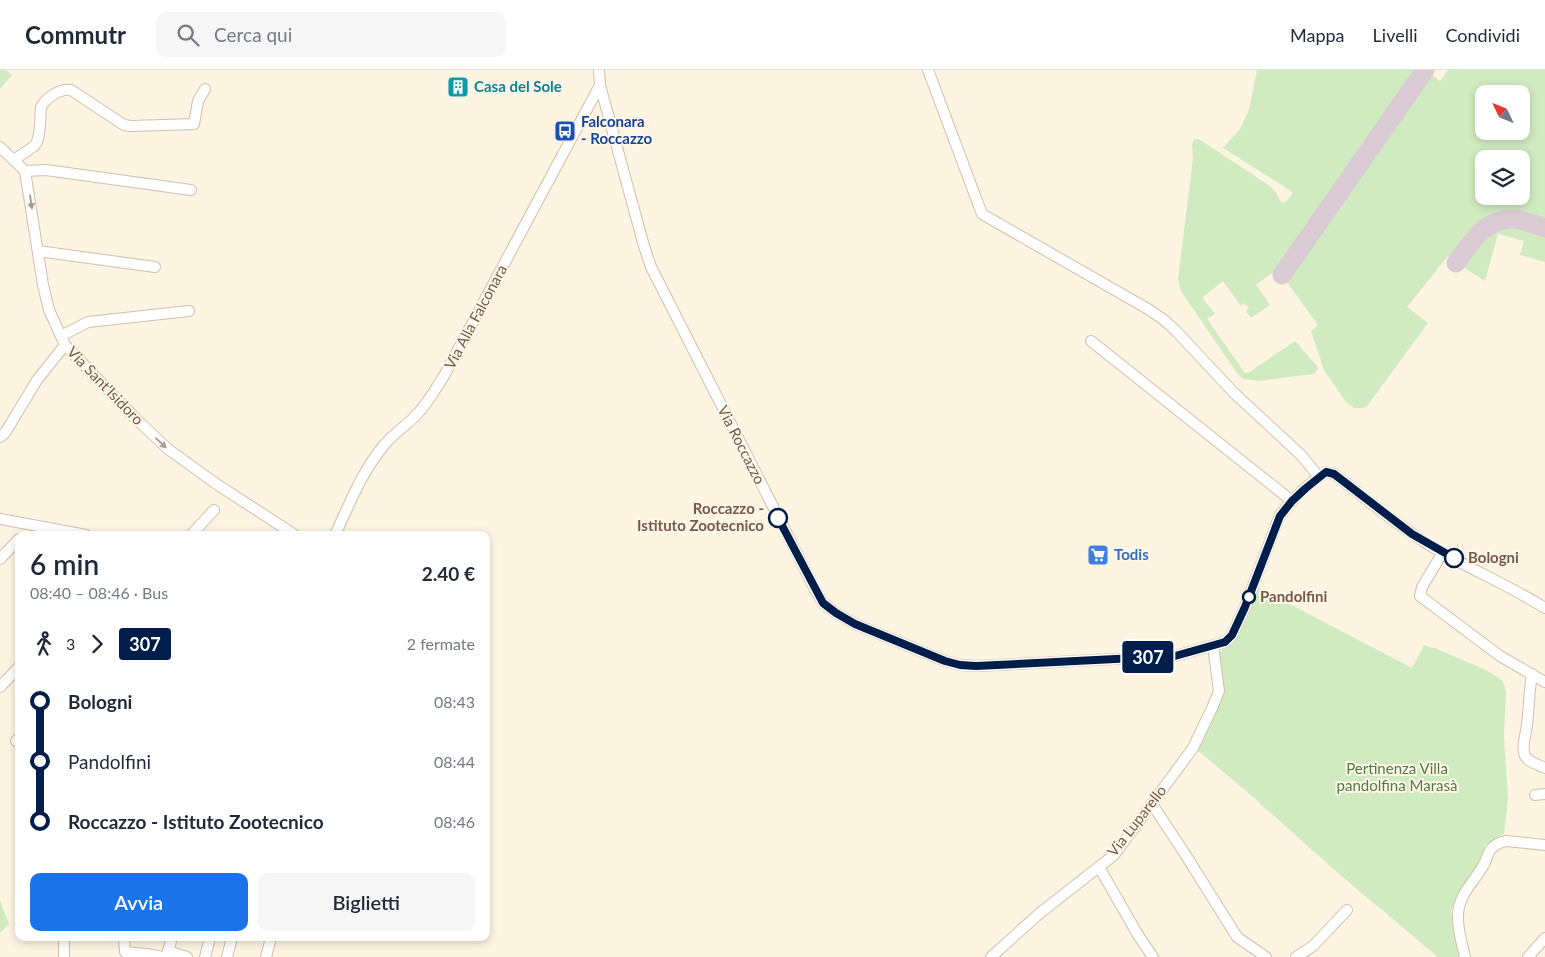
<!DOCTYPE html>
<html lang="it">
<head>
<meta charset="utf-8">
<style>
	body { margin:0; font-family:Lato,sans-serif; background:#f6f6f7; color:#1f2937; height:100vh; display:flex; flex-direction:column; font-size:19px; white-space:nowrap }
	* { box-sizing:border-box; margin:0 }
	p { font-size:16px; color:#747a83 }
	.icon { flex:none; width:28px; height:28px; fill:none; stroke:currentColor; stroke-width:2; stroke-linecap:round; stroke-linejoin:round }
	.map { position:relative; flex:1; overflow:hidden }
	.drawer { position:absolute; left:15px; top:461px; width:475px; height:410px; display:flex; flex-direction:column; background:#fff; border-radius:10px; box-shadow:0 2px 8px #0003 }
	.drawer>* { flex:none }
	.badge { padding:0 10px; border-radius:4px; font-size:18px; line-height:32px }
	.needle { width:32px; rotate:313deg }
	.controls { position:absolute; left:1475px; top:15px; display:grid; gap:10px }
	.controls a { display:grid; place-items:center; width:55px; height:55px; border-radius:10px; background:#fff; box-shadow:0 2px 8px #0003; font-size:25px }
	.map>.badge { position:absolute; translate:-50% -50%; box-shadow:0 0 0 2px #fff }
	.legs { display:flex; align-items:center; gap:8px; height:55px; padding:0 15px; font-size:16px }
	.legs p { margin-inline-start:auto }
	.headline { display:flex; align-items:center; justify-content:space-between; height:85px; padding:0 15px }
	h1 { font-size:28px; font-weight:600; line-height:38px }
	.action { display:flex; gap:10px; margin-top:auto; padding:10px 15px }
	.action a { flex:1; height:58px; border-radius:10px; background:#1a73e8; color:#fff; font-size:20px; font-weight:600; line-height:58px; text-align:center }
	.action a+a { background:#f6f6f7; color:#1f2937 }
	ul { padding:0 15px; list-style:none }
	li { display:flex; align-items:center; gap:18px; height:60px; font-size:19px }
	li i { display:grid; place-items:center; width:8px; height:100%; margin:0 6px; background:currentColor }
	li i::after { content:''; width:12px; height:12px; margin:-6px; border:4px solid; border-radius:50%; background:#fff }
	li p { margin-inline-start:auto }
	li:first-child i { background:linear-gradient(#0000 50%,currentColor 0) }
	li:last-child i { background:linear-gradient(currentColor 50%,#0000 0) }
	header { display:flex; align-items:center; gap:30px; box-sizing:border-box; height:70px; padding:0 25px; background:#fff; border-bottom:1px solid #e0e1e3 }
	header strong { font-size:24px }
	nav { display:flex; gap:28px; margin-inline-start:auto; font-size:18px }
	.search { width:350px; height:45px; background:#f6f6f7; display:flex; align-items:center; gap:12px; box-sizing:border-box; padding:0 18px; border-radius:10px; color:#747a83; font-size:19px }
	.map>svg:first-child { display:block }
</style>
</head>
<body>
<header>
<strong>Commutr</strong>
<div class="search"><svg class="icon" aria-label="search" viewBox="0 0 24 24"><circle cx="10" cy="10" r="6"/><path d="M15 15l6 6"/></svg>Cerca qui</div>
<nav><a>Mappa</a><a>Livelli</a><a>Condividi</a></nav>
</header>
<div class="map">
<svg width="1545" height="887" viewBox="0 0 1545 887">
	<rect width="100%" height="100%" fill="#fdf4e2"/>
	<g fill="#d0ebc0" fill-rule="evenodd">
		<polygon points="0,0 6,0 12,5 0,19"/>
		<polygon points="1257,0 1418,0 1283,195 1256,215 1270,235 1251,248 1246,241 1249,238 1244,233 1241,236 1223,211 1203,227 1204,230 1215,244 1207,249 1245,303 1248,303 1295,271 1318,297 1317,301 1313,304 1258,311 1243,309 1237,303 1181,221 1178,209 1193,88 1192,75 1194,69 1199,69 1270,116 1277,124 1281,132 1284,133 1292,125 1292,122 1288,119 1223,78 1240,59 1249,40"/>
		<path d="M1448,0H1545V149C1520,141 1493,137 1472,158C1467,163 1461,170 1457,176C1455,180 1454,183 1452,186L1447,187L1407,237L1428,253L1367,336L1363,338H1354L1346,332L1324,300L1311,261L1318,255L1289,215L1288,208L1426,7L1432,5L1440,11ZM1484,24H1521V61H1484ZM1484,89H1521V126H1484Z"/>
		<path d="M1504,154L1516,156L1545,164V192L1520,185L1524,171L1498,164L1485,211L1463,197C1463,185 1478,168 1489,160C1493,157 1499,156 1504,154Z"/>
		<path d="M1257,517L1412,598L1424,575L1437,579L1486,600L1502,610L1506,621L1504,667L1508,729L1504,764L1485,775L1479,795L1457,827L1451,841L1453,857L1460,887H1438L1339,804L1245,720L1196,679L1216,639L1217,586C1224,574 1231,576 1237,566C1245,554 1251,531 1257,517Z"/>
		<polygon points="0,830 9,854 0,863"/>
	</g>
	<g fill="none" stroke-linecap="round" stroke-linejoin="round">
		<g stroke="#dacad4" stroke-width="19">
			<path d="M1456,193C1470,173 1487,147 1514,149C1525,150 1535,155 1545,158"/>
			<polyline points="1282,205 1425,0"/>
		</g>
		<g stroke="#d1beab" stroke-width="12">
			<g id="minor">
				<path d="M599,0L600,15L644,176L651,197L815,519L823,533L836,543L855,554L945,591L960,595L976,596L1175,586L1225,572L1232,565L1245,537L1280,445L1292,431L1305,418L1326,402L1334,404C1367,429 1400,458 1436,479C1472,500 1510,516 1545,538"/>
				<polyline points="928,0 982,144 1148,239 1164,250 1176,261 1234,323 1301,385 1319,407"/>
				<polyline points="0,77 25,101 43,215 49,240 65,275 134,347 168,379 215,413 295,465"/>
				<path d="M14,90C20,85 28,81 34,76C41,70 40,47 41,37C46,28 60,18 71,20L124,55L131,56L194,54L198,31L205,19"/>
				<polyline points="25,101 46,100 191,120"/>
				<polyline points="38,181 155,197"/>
				<polyline points="61,266 88,252 189,241"/>
				<polyline points="1091,271 1292,431"/>
				<polyline points="0,367 5,363 37,310 65,275"/>
				<polyline points="0,449 86,465"/>
				<polyline points="191,465 214,440"/>
				<path d="M335,465C350,433 362,401 385,374C395,362 409,354 419,342C429,331 437,317 445,304L600,15"/>
				<polyline points="1443,482 1422,517 1420,526 1500,586 1545,612"/>
				<polyline points="0,489 19,469"/>
				<path d="M1532,604C1529,622 1529,638 1527,655C1526,664 1521,677 1525,686C1528,692 1539,695 1545,698"/>
				<polyline points="0,617 19,597"/>
				<polyline points="16,671 19,668"/>
				<polyline points="1535,725 1545,724"/>
				<polyline points="1152,734 1185,784 1237,867 1266,887"/>
				<polyline points="1099,797 1138,865 1153,887"/>
				<polyline points="124,868 125,882 147,884 162,887"/>
				<polyline points="168,881 187,887"/>
				<polyline points="64,887 64,868"/>
				<polyline points="166,887 172,868"/>
				<polyline points="205,887 210,868"/>
				<polyline points="227,887 232,868"/>
				<polyline points="266,887 271,868"/>
				<polyline points="991,887 1040,843 1114,785 1193,678 1213,636 1219,621 1213,576"/>
				<polyline points="1296,887 1313,876 1347,840"/>
				<path d="M1465,887C1462,873 1457,858 1458,844C1459,824 1474,812 1483,796C1487,790 1487,783 1492,778C1496,774 1500,772 1506,771L1545,775"/>
				<polyline points="1528,887 1545,868"/>
			</g>
		</g>
		<use href="#minor" stroke="#fff" stroke-width="10"/>
	</g>
	<defs><path id="oneway-solid" d="M-6-.8H1V-3.2L6.5 0L1 3.2V.8H-6Z" transform="scale(1.25)"/></defs>
	<g fill="#ad9c91">
		<use href="#oneway-solid" transform="translate(31 132) rotate(82)"/>
		<use href="#oneway-solid" transform="translate(161 373) rotate(43)"/>
	</g>
	<g fill="none" stroke-linecap="round" stroke-linejoin="round">
		<g stroke="#fff" stroke-width="11">
			<polyline id="line-1" points="778,448 823,533 836,543 855,554 945,591 960,595 976,596 1175,586 1225,572 1232,565 1245,537 1280,446 1292,431 1306,418 1326,402 1334,404 1412,464 1454,488"/>
		</g>
		<use href="#line-1" stroke="#001e49" stroke-width="8"/>
	</g>
	<defs>
		<g id="building-square" transform="scale(1.125)"><rect x="-9" y="-9" width="18" height="18" rx="4" fill="#0f9aa8" stroke="#fff7e9"/><path d="M-4-6H4V6H1V3H-1V6H-4ZM-2.5-4.3h1.7v1.8h-1.7ZM.8-4.3h1.7v1.8H.8ZM-2.5-1h1.7V.8h-1.7ZM.8-1h1.7V.8H.8Z" fill="#fff"/></g>
		<g id="bus-square" transform="scale(1.125)"><rect x="-9" y="-9" width="18" height="18" rx="4" fill="#1a4fb4" stroke="#fff7e9"/><path d="M-5-6H5V4H4V6H2V4H-2V6H-4V4H-5ZM-3.5-4V0h7V-4ZM-3.5 1.2v1.5H-2V1.2ZM2 1.2v1.5H3.5V1.2Z" fill="#fff"/></g>
		<g id="supermarket-square" transform="scale(1.125)"><rect x="-9" y="-9" width="18" height="18" rx="4" fill="#3f7fe0" stroke="#fff7e9"/><path d="M-6-5.5h2.5l.6 2H6L4.5 2H-2.5L-4.4-4H-6ZM-1.5 3.2a1.3 1.3 0 1 0 .1 0ZM3 3.2a1.3 1.3 0 1 0 .1 0Z" fill="#fff"/></g>
	</defs>
	<g fill-rule="evenodd">
		<use href="#building-square" x="458" y="17"/>
		<use href="#bus-square" x="565" y="61"/>
		<use href="#supermarket-square" x="1098" y="485"/>
	</g>
	<g fill="#fff" stroke="#001e49" stroke-width="2.5">
		<circle cx="778" cy="448" r="9"/>
		<circle cx="1454" cy="488" r="9"/>
		<circle cx="1249" cy="527" r="6"/>
	</g>
	<g text-anchor="middle" stroke-width="4" stroke-linejoin="round" paint-order="stroke">
		<g font-size="15" font-weight="bold" fill="#0d838f" stroke="#fff7e9" text-anchor="start">
			<text x="474" y="22">Casa del Sole</text>
		</g>
		<g font-size="15" font-weight="bold" fill="#164399" stroke="#fff7e9" text-anchor="start">
			<text x="581" y="57">Falconara<tspan x="581" dy="17">- Roccazzo</tspan></text>
		</g>
		<g font-size="15" fill="#765a47" stroke="#fff7e9">
			<text transform="translate(476 247) rotate(-62)" y="5">Via Alla Falconara</text>
			<text transform="translate(105 316) rotate(46)" y="5">Via Sant'Isidoro</text>
			<text transform="translate(741 375) rotate(63)" y="5">Via Roccazzo</text>
			<text transform="translate(1137 751) rotate(-52)" y="5">Via Luparello</text>
		</g>
		<g font-size="15" font-weight="bold" fill="#765a47" stroke="#fff7e9" text-anchor="start">
			<text x="764" y="444" text-anchor="end">Roccazzo -<tspan x="764" dy="17">Istituto Zootecnico</tspan></text>
			<text x="1468" y="493">Bologni</text>
			<text x="1260" y="532">Pandolfini</text>
		</g>
		<g font-size="15" font-weight="bold" fill="#366cbe" stroke="#fff7e9" text-anchor="start">
			<text x="1114" y="490">Todis</text>
		</g>
		<g font-size="15" fill="#4e7d3f" stroke="#fff7e9">
			<text x="1397" y="704">Pertinenza Villa<tspan x="1397" dy="17">pandolfina Marasà</tspan></text>
		</g>
	</g>
</svg>
<div class="controls">
<a><svg class="needle" viewBox="-14 -14 28 28"><path d="M0-13l5 13h-10z" fill="#e53935"/><path d="M0 13l5-13h-10z" fill="#747a83"/></svg></a>
<a><svg class="icon" aria-label="layers" viewBox="0 0 24 24"><path d="M12 4l9 5-9 5-9-5zM3 14l9 5 9-5"/></svg></a>
</div>
<b class="badge" style="left:1148px;top:587px;background:#001e49;color:#fff">307</b>
<section class="drawer">
<div class="headline"><div><h1>6 min</h1><p>08:40 – 08:46 · Bus</p></div><b>2.40 €</b></div>
<div class="legs"><svg class="icon" aria-label="walk" viewBox="0 0 24 24"><circle cx="13" cy="4" r="2"/><path d="M13 8l-2 6 4 7M11 14l-3 7M7 12l3-4h3l4 4"/></svg>3<svg class="icon" aria-label="forward" viewBox="0 0 24 24"><path d="M9 5l7 7-7 7"/></svg><b class="badge" style="background:#001e49;color:#fff">307</b><p>2 fermate</p></div>
<ul>
<li><i style="color:#001e49"></i><b>Bologni</b><p>08:43</p></li>
<li><i style="color:#001e49"></i><span>Pandolfini</span><p>08:44</p></li>
<li><i style="color:#001e49"></i><b>Roccazzo - Istituto Zootecnico</b><p>08:46</p></li>
</ul>
<div class="action"><a>Avvia</a><a>Biglietti</a></div>
</section>
</div>
</body>
</html>
